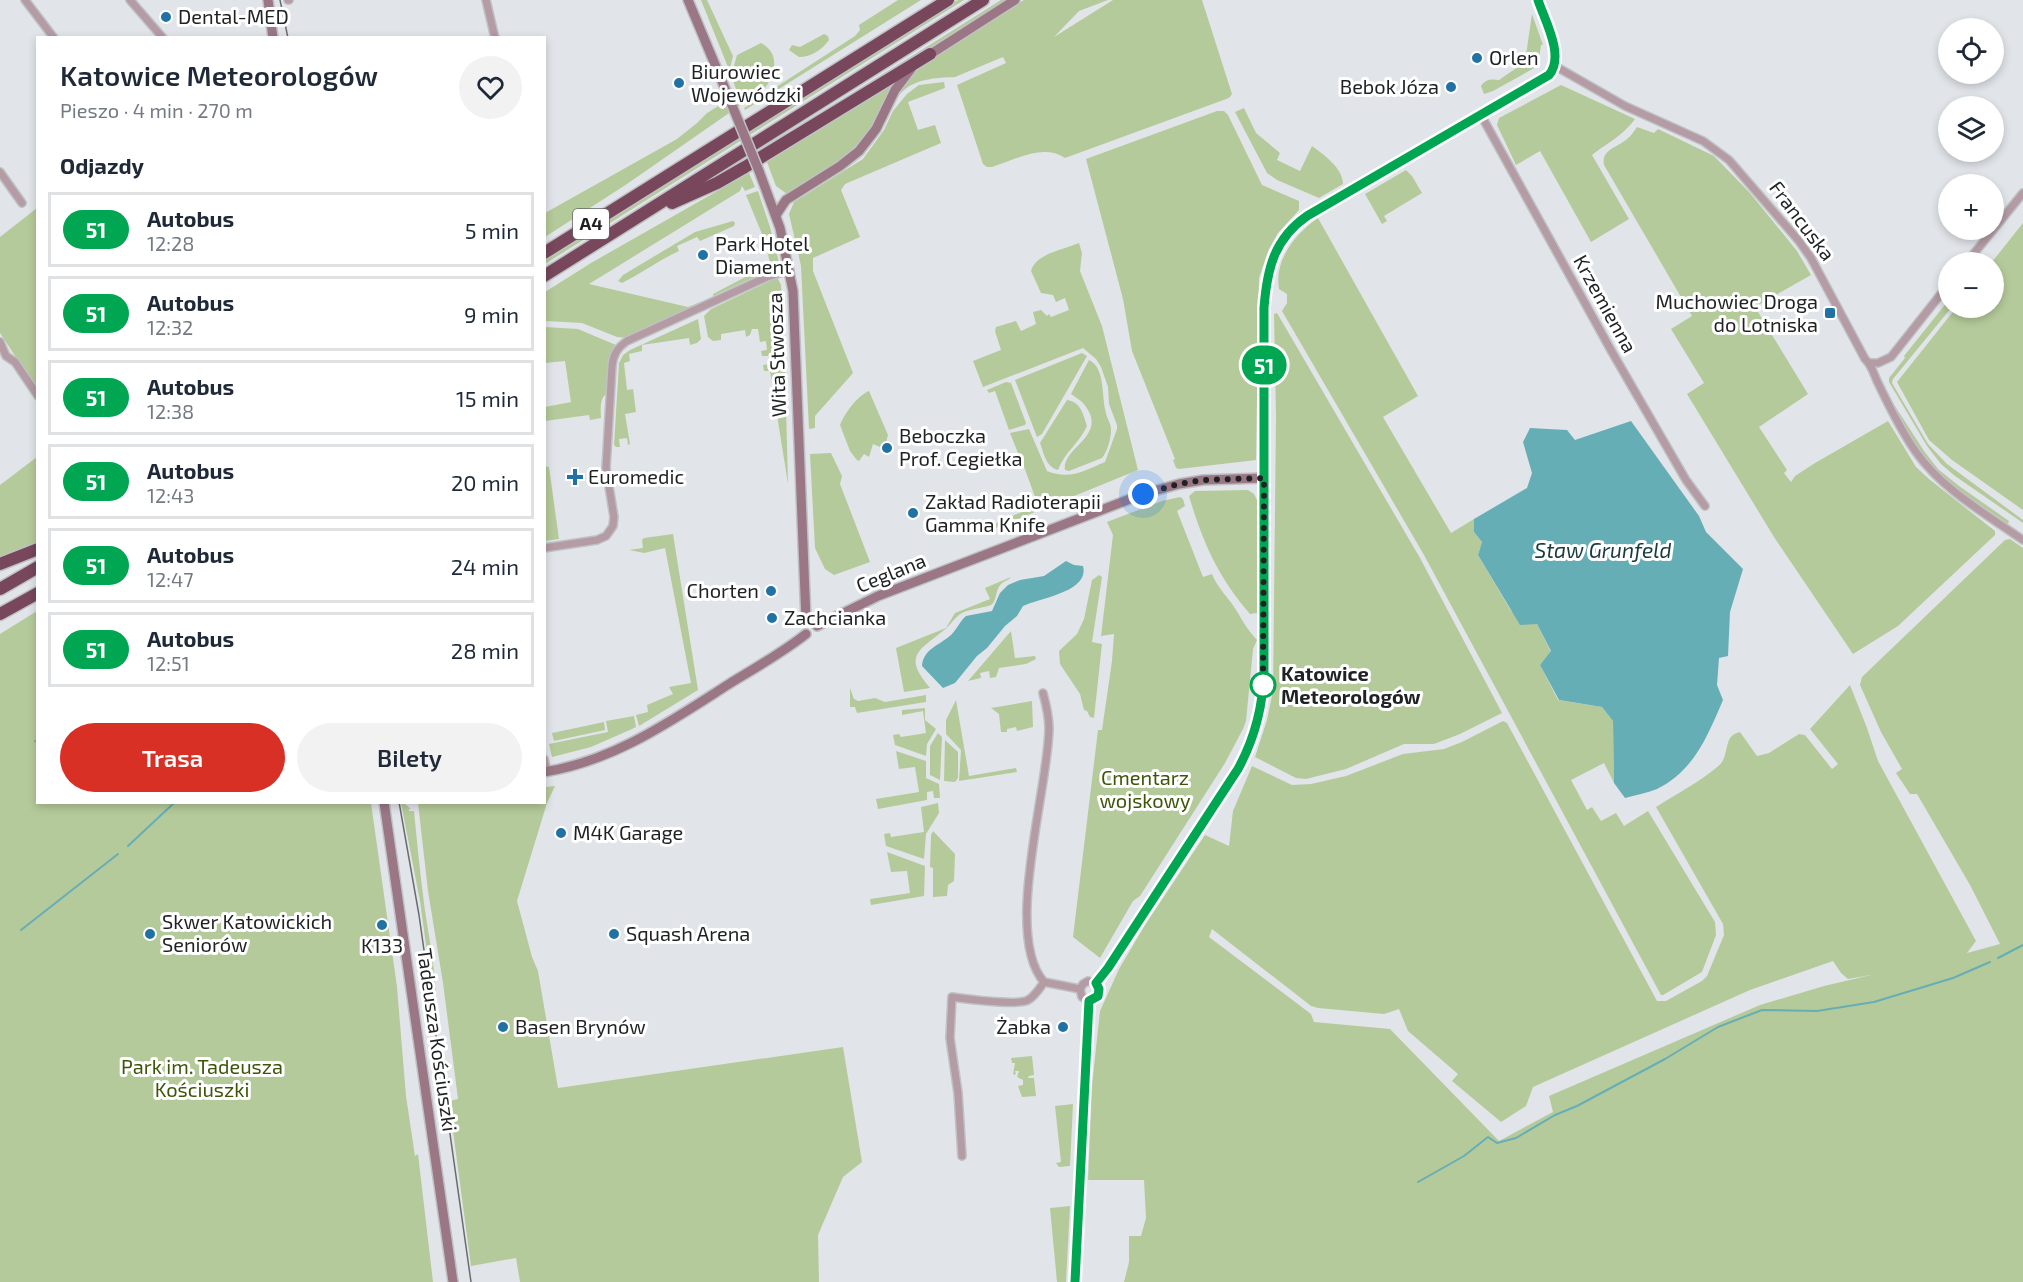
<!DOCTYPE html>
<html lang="pl">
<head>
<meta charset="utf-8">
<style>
	body { margin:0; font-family:"Exo 2",sans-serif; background:#f2f2f3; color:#1f2937; height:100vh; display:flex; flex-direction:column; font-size:22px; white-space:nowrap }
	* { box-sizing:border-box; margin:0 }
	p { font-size:20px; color:#747a83 }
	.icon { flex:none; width:33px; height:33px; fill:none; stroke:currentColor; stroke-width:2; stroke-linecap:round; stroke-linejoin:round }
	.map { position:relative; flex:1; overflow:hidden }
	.drawer { position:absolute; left:36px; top:36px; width:510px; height:768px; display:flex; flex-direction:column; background:#fff; border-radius:0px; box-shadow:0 3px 9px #0003 }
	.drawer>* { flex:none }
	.badge { padding:0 12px; border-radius:20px; font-size:21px; line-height:39px }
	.buttons { position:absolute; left:1938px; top:18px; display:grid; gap:12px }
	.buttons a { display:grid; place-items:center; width:66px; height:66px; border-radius:50%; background:#fff; box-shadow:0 3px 9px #0003; font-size:30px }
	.you { position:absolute; width:30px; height:30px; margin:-15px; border:4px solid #fff; border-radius:50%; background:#1a73e8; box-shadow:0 0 0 9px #1a73e833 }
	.map>.badge { position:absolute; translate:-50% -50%; box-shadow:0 0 0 3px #fff }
	h2 { padding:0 24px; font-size:22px; line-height:54px }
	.round { display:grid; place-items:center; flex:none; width:63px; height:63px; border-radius:32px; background:#f2f2f3 }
	.head { display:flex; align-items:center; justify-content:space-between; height:102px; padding:0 24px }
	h1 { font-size:28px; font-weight:600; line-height:45px }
	.primary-button { display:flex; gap:12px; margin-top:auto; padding:12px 24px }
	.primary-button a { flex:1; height:69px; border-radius:36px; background:#d93025; color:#fff; font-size:24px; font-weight:600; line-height:69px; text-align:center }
	.primary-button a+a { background:#f2f2f3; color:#1f2937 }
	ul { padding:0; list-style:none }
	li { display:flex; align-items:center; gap:18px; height:75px; margin:0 12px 9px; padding:0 12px; border:3px solid #e0e1e3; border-radius:0px }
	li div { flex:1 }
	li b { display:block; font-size:22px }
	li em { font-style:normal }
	li .badge { min-width:66px; font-weight:700; text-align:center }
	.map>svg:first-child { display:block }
</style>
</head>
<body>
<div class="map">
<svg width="2023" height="1282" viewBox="0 0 2023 1282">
	<rect width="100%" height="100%" fill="#e1e5e9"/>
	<g fill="#b5ca9a" fill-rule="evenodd">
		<polygon points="701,0 707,0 733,56 730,68 732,77"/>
		<polygon points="898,0 921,0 745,110 744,108 855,36 860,30 859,25"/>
		<polygon points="958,0 964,0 545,264 545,260"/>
		<polygon points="1001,0 1005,0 765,152 728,172"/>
		<path d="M1024,0H1108L1079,11L1054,37L1113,0H1202L1232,94L1229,98L1065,158C1043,143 1015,160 992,167H987L983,164L957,85L1006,63L1003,57L955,77C937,78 914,78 900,94C896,99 893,105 890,110L899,89L917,68Z"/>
		<path d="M1532,14L1543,45H1541L1538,66L1493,91L1484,94L1481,86C1486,79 1491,79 1499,80L1525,62Z"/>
		<path d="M824,34L828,36L829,40C822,50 811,57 799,57L789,50L792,45L800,47Z"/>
		<path d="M761,43C780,53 776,73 765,88L627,184L545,237V213L677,139L697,123L707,113L738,94L733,81L736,76L733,69L737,55Z"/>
		<polygon points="944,82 945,88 908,102 918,130 935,125 941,143 845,184 841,190 860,237 813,258 813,271 853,373 815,416 815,428 809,429 801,266 789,214 794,202 863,159 884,130 893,111 907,94 919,85"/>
		<polygon points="892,83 872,127 860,143 845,157 790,192 787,194 776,186 767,162"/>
		<path d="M1561,85L1635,119C1620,138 1610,141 1592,155L1629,219L1591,242L1540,151L1516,165L1497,125L1499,118Z"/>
		<path d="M1244,108L1256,133L1280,153L1277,160L1300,171L1312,146C1324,155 1343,168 1343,184L1319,198L1277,180L1267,173L1235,112Z"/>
		<polygon points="1217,111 1224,111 1228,115 1262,185 1299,201 1299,210 1278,233 1269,249 1259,278 1256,460 1179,469 1176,468 1173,460 1175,459 1132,351 1123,299 1086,159"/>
		<path d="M1637,127L1654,133L1658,129L1714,156L1750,193L1797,251L1811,275L1755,307L1808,394L1759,427L1787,470L1784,473L1791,482L1795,476L1815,463L1888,421L1916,467L1929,479L1995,531V535L1898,626L1853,654L1774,537L1687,394L1704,383L1671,329L1692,316L1604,165C1601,149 1617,148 1627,139C1631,136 1634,131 1637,127Z"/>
		<polygon points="1406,170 1412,176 1422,193 1384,216 1387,221 1382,224 1365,194"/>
		<polygon points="749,173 755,187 745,191 742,186 740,191 589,284 688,307 701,302 702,304 627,338 617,337 582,323 545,321 545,292 591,263"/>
		<polygon points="758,191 770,227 779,262 772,269 713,296 713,294 770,264 766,244 746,195"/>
		<polygon points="37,208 37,389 0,333 0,237"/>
		<path d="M1318,218L1418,396L1383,417L1451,533L1474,519V532L1482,542L1478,555L1511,611L1537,624L1551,652L1540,665L1558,700L1602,707L1613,721L1614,783L1604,763L1571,780L1587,810L1592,807L1601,821L1616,813L1624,826L1648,811L1715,922L1716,935L1702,972L1663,995H1661L1424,555L1282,311L1287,303V294L1279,289C1274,260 1295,234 1318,218Z"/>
		<path d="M733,221L735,223L734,226L700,241L697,237L677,246L679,251C659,260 642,273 622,283L618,281L623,275L695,232Z"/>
		<polygon points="2023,223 2023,510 1952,460 1929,440 1897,382 1956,308 1994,308 1994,262 1992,262"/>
		<path d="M1079,243L1082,253L1080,271L1102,326L1138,470L993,529L996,523L1038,505L1023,464L1017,466L1015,460L1020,458L1010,433L1029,429L1047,471C1069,480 1084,471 1105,462L1117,429V425L1109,404L1108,387L1101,367L1096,359L1083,348L983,387L973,361L1001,350L995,331L996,327L1016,321L1021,331L1036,324L1033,312L1041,310L1047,316L1049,314L1051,317L1069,310L1065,298L1056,302L1053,295L1041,293L1031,271C1035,254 1065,249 1079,243Z"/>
		<polygon points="774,279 778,279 781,285 784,328 788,484 770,371 764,371 763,365 769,364 768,356 762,356 761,351 767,350 766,341 760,342 758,329 752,329 750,335 746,337 745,330 721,334 721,340 713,341 708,337 704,316 711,309"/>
		<polygon points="1948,301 1948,308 1951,308 1893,379 1892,383 1928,444 1947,464 2023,520 2023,523 1955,476 1941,464 1927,446 1889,382 1889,378 1905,358 1904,356"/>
		<polygon points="1277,313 1420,558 1502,713 1460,734 1434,744 1404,744 1346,769 1306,779 1296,778 1255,757 1267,720 1273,691 1276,417 1274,314"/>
		<polygon points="698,319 701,339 697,343 690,345 689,338 642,345 642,351 629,354 630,361 624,363 627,390 633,389 636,412 625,414 630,444 628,445 627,438 619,439 620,447 616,447 614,445 619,363 623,355 630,350"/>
		<path d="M545,327L578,329L616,345L608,360L606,394C599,399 601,411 601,418L590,420L589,415L545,421V407L571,402L565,361L545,363Z"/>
		<polygon points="1082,353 1087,356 1042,434 1037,437 1015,380"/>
		<path d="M1089,360C1106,368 1101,398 1106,413C1107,419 1112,425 1111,431C1111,439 1107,452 1102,458L1069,471L1065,470C1062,446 1111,436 1083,403C1079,399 1075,397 1071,394Z"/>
		<polygon points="1006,382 1011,383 1026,423 1025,425 1009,430 995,391 989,393 987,390"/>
		<path d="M869,391L888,435L885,446L880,447L873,444L869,457L864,454L859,461L857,460L850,451L840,425C845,413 857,396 869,391Z"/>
		<path d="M1067,400C1081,402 1083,414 1087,426C1080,442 1064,453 1058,470C1046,467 1044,454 1040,443Z"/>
		<path d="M1893,403L1924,451L1938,469L1959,486L2009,521L2008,524C1978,503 1943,483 1921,452C1910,437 1902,419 1893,403Z"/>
		<polygon points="831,453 842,476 840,484 870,562 834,575 825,569 815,548 810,454"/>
		<polygon points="37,457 37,543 0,559 0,485"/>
		<polygon points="545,466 549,467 559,539 545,541"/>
		<path d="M1248,490L1254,494L1257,500V613L1250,614C1218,577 1203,543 1189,496L1195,491Z"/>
		<path d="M1180,497L1183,499L1185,506L1177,511L1203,577L1212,574C1218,589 1230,599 1238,613C1244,624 1249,631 1257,640L1253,649L1246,721L1243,729L1225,763L1140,896L1133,901L1100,958L1073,937L1098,730H1102L1112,661L1114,634L1101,636L1113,535L1107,522L1162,501Z"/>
		<polygon points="673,534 698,690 639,726 636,715 648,712 647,705 673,694 669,687 691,683 665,548 644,553 629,550 643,548 642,540 644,538"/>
		<path d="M2010,539L2023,548V1282H1124L1129,1262V1236H1141L1146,1218L1144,1180H1088L1092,1085L1100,1011L1119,969L1145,925L1205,835L1229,846L1233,811L1252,766L1292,785L1311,784L1346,776L1403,754L1444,749L1462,742L1503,721L1507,723L1657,1001H1666L1702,981L1707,976L1724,935L1723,924L1656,807C1670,798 1713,774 1722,762C1729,751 1724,735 1740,732L1757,756L1769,753L1799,734L1805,735L1832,769L1838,764L1810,729L1850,685L1867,728L1878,761L1976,941L1967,953L2000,944L1970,885L1917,794H1910L1896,773L1902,769L1881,732L1860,685L1862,677L2005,540ZM1212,929L1311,1006L1318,1008L1384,1014L1399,1009L1408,1031L1458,1074L1452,1081L1501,1122L1526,1106L1533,1087L1750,990L1833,961L1841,973L1848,979L1871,975L1824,986L1760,1005L1549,1096L1553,1112L1499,1141L1390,1029L1314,1022L1311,1014L1209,937Z"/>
		<polygon points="1099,575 1102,577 1092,642 1102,644 1094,718 1090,717 1087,711 1084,710 1080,694 1060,664 1059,651 1077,634 1084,619 1092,580"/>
		<path d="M1011,577C1009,580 1004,581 1001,584C995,590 997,601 991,605C987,607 971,609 964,612C955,616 951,625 943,631C916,652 904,657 930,688L904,692L896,648L946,628L955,613L990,599L985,588Z"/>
		<polygon points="37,611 38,802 371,803 397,987 406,1096 415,1156 418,1154 433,1282 0,1282 0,634"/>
		<polygon points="1011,631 1015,658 1035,656 1036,659 1026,664 999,668 996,677 990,678 989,671 980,673 981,678 968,681"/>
		<polygon points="850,688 854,699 858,701 875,698 885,702 926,695 926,702 857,713 855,707 850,707"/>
		<polygon points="956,700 969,776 1016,768 1017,772 959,781 961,750 946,734 946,720"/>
		<polygon points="1032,701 1033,727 1017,731 1016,727 1007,729 1007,732 1001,732 999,714 991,708"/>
		<polygon points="925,708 925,720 936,729 927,744 926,756 895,745 893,735 899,734 901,737 926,733 923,711 902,715 902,710"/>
		<polygon points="634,716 636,727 632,729 591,747 552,757 549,744 608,732 606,721"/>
		<polygon points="604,722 605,730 554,741 552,733"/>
		<polygon points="938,733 942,737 940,780 930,775 930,746"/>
		<polygon points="945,740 958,752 958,778 955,782 944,781"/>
		<polygon points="896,751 926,761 926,778 939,784 940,798 934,798 933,791 927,792 927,800 878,809 876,799 919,792 915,767 899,769"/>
		<polygon points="555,786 547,803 517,901 532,957 538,971 558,1088 843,1047 862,1162 843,1177 818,1235 819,1282 520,1282 516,1258 471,1266 449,1101 458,1099 443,983 428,891 418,803 544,802 545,787"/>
		<path d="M401,803H404L411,809H409V811H414C417,842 420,873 424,903C426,921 440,993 435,1004L439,1040L420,901Z"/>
		<polygon points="938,803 939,813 926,834 924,859 886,846 884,834 890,833 891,837 924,832 921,807"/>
		<polygon points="933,831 955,854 954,881 948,885 947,896 933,897 933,868 930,867 931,835"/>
		<polygon points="887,852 925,866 924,896 871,905 870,899 910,893 907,871 891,872"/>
		<polygon points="1032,1056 1034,1075 1029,1076 1028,1078 1034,1078 1036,1096 1022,1097 1018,1086 1023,1085 1023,1080 1017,1077 1019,1071 1015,1071 1016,1074 1013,1075 1015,1063 1012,1063 1011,1058"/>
		<polygon points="1073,1104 1070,1166 1059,1167 1056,1163 1061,1162 1055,1106"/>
		<polygon points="1070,1206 1066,1282 1057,1282 1050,1208"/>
	</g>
	<g fill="#66aeb6">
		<path d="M1631,421L1699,516L1706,532L1743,569L1730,612L1728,656L1719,658L1717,685L1723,700C1708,735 1694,771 1657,789C1647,793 1635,795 1625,798L1614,783L1613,721L1602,707L1559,700L1540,665L1551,651L1537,624L1520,625L1478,555L1482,542L1474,532V519L1527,488L1532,473L1523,442L1530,428L1567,430L1575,440Z"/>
		<path d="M1066,561L1074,565L1083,566C1090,592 1039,598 1023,606L1017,616L1005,626L987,648L977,656L955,683L943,688L922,666C923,649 940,645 951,635C957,629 960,621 966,616L992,611L1000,593L1008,585L1020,580L1044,576Z"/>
	</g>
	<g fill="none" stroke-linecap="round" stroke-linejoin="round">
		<g stroke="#66aeb6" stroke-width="2">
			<polyline points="35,741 38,743"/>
			<polyline points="128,846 175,802"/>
			<polyline points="21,930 118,854"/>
			<polyline points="1998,958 2023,945"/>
			<polyline points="1418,1182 1464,1156 1488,1137 1497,1143 1516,1138 1555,1115 1577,1106 1665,1059 1718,1027 1762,1010 1817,1011 1874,1002 1953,978 1990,962"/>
		</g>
		<g stroke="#bec2c5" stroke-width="10">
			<g id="street">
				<polyline points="25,0 54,38"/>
				<polyline points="130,0 163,38"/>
				<polyline points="288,0 289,0"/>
				<polyline points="486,0 495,38"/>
				<path d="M1555,66L1625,106L1703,141L1729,160L1799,241L1811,258L1865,359C1872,365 1874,375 1878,383C1889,406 1901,431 1916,452C1943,490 1986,514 2023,540"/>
				<polyline points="1481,115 1612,352 1686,480 1705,506"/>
				<polyline points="0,172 22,203"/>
				<polyline points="1967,262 2023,193"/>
				<polyline points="0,342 6,356 15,362 38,396"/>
				<polyline points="1869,363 1878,363 1891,357 1948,285"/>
				<path d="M544,548L597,540L606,536L613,526L614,517L606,468L612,366C613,355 617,348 627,341L767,277L790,270"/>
				<path d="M1043,693C1046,704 1049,717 1049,729C1048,791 1003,935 1044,982L1080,989"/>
				<polyline points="544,759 547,772"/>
				<path d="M1096,983L1108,968L1231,781C1250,750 1261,718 1263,681L1264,478"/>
				<polyline points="1089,1001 1082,997 1080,989 1083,984 1088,981 1096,983"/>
				<polyline points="1089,1001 1098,996 1099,989 1096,983"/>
				<path d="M962,1156L958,1093L950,1038L952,997C967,999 1017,1006 1028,1000C1035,996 1040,988 1044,982"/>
				<polyline points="1075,1282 1089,1001"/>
			</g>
		</g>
		<g stroke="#bec2c5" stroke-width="12">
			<g id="secondary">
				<polyline points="268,0 273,38"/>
				<polyline points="688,0 729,98"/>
				<polyline points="926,57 1015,0"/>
				<polyline points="759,171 780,228 793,291 806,620"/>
				<polyline points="776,215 786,200 840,166 859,151 876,129 895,90 911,69"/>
				<path d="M817,626L878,596L1143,494L1179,484L1203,480L1264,478V307C1267,269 1274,239 1307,216L1549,75C1565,56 1545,21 1538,0"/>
				<path d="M544,772C614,761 671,721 729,684C755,668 782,653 806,634"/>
				<polyline points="384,802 453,1282"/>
			</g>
		</g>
		<g stroke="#bec2c5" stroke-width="15">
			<g id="highway">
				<polyline points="672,203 717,183 745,167 930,54"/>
				<polyline points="544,253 948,0"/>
				<polyline points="544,276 983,0"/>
				<polyline points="0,564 38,549"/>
				<polyline points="0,589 38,567"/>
				<polyline points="0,614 38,593"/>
			</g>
		</g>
		<use href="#street" stroke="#b49ba4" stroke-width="7"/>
		<use href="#secondary" stroke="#9b7785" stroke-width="9"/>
		<use href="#highway" stroke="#78475b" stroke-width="12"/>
		<g stroke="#6a6d6f" stroke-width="1.5">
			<polyline points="280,0 288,38"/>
			<polyline points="399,802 419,915 471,1282"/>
		</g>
		<g stroke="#bec2c5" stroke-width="12" stroke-linecap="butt">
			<polyline id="secondary-bridge" points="729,98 759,171"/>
		</g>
		<use href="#secondary-bridge" stroke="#9b7785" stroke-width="9"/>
	</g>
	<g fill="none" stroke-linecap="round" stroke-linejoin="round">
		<g stroke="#fff" stroke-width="14">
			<path id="line" d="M1075,1282L1089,1001L1098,996L1099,989L1096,983L1108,968L1238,769C1255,738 1263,707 1264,671V308C1267,269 1274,239 1307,216L1549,75C1565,56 1545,21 1538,0"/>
		</g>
		<use href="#line" stroke="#00a651" stroke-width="9"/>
		<polyline stroke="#1f2122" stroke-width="6" stroke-dasharray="0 10.8" points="1143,494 1179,484 1203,480 1264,478 1263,685"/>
	</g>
	<g fill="#1f72a3" stroke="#fff" stroke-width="2">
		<circle cx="166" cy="17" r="6"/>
		<circle cx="1477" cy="58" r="6"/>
		<circle cx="679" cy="83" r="6"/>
		<circle cx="1451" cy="87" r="6"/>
		<circle cx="703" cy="255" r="6"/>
		<rect x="1824" y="307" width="12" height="12" rx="3"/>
		<circle cx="887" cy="448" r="6"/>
		<path d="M572 468h6v6h6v6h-6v6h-6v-6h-6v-6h6z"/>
		<circle cx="913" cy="513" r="6"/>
		<circle cx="771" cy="591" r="6"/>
		<circle cx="772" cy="618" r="6"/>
		<circle cx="561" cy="833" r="6"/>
		<circle cx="382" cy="925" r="6"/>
		<circle cx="150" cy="934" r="6"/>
		<circle cx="614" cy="934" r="6"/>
		<circle cx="503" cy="1027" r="6"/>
		<circle cx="1063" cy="1027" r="6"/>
	</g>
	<circle fill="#fff" stroke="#00a651" stroke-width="3" cx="1263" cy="685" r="12"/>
	<g text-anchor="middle" stroke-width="6" stroke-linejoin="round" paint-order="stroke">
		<rect fill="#fff" stroke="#626464" stroke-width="1.5" x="573" y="209" width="36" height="30" rx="4.5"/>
		<g font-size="18" font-weight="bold" fill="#1f2122">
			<text x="591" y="230">A4</text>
		</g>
		<g font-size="20" fill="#1f2122" stroke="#fff" text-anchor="start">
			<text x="178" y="24">Dental-MED</text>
			<text x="1489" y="65">Orlen</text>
			<text x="691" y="79">Biurowiec<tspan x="691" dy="23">Wojewódzki</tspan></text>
			<text x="1439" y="94" text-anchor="end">Bebok Józa</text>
			<text x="715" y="251">Park Hotel<tspan x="715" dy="23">Diament</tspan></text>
			<text x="1818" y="309" text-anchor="end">Muchowiec Droga<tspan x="1818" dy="23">do Lotniska</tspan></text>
			<text x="899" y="443">Beboczka<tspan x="899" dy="23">Prof. Cegiełka</tspan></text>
			<text x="588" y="484">Euromedic</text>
			<text x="925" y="509">Zakład Radioterapii<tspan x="925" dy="23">Gamma Knife</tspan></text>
			<text x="759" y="598" text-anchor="end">Chorten</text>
			<text x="784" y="625">Zachcianka</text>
			<text x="573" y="840">M4K Garage</text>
			<text x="162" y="929">Skwer Katowickich<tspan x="162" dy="23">Seniorów</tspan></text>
			<text x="626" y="941">Squash Arena</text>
			<text x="382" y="953" text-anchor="middle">K133</text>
			<text x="515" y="1034">Basen Brynów</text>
			<text x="1051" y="1034" text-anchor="end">Żabka</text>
		</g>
		<g font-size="20" fill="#1f2122" stroke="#fff">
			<text transform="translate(1802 221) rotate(53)" y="7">Francuska</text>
			<text transform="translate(1605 304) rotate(61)" y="7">Krzemienna</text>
			<text transform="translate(777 355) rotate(-92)" y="7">Wita Stwosza</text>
			<text transform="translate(891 573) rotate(-22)" y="7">Ceglana</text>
			<text transform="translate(437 1040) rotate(82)" y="7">Tadeusza Kościuszki</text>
		</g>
		<g font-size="20" font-weight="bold" fill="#1f2122" stroke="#fff" text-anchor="start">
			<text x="1281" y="681">Katowice<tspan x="1281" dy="23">Meteorologów</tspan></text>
		</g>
		<g font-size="20" fill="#3c5507" stroke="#fff">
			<text x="1145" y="785">Cmentarz<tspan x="1145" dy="23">wojskowy</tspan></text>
			<text x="202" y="1074">Park im. Tadeusza<tspan x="202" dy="23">Kościuszki</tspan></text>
		</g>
		<g font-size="21" font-style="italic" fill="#183b3f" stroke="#fff">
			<text x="1603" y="558">Staw Grunfeld</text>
		</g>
	</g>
</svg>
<div class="buttons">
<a><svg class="icon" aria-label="locate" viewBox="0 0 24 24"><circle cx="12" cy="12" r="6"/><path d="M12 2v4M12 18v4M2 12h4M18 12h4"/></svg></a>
<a><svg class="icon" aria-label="layers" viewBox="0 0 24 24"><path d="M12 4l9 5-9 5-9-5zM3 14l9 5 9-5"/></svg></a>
<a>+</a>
<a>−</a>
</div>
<div class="you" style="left:1143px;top:494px"></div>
<b class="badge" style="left:1264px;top:365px;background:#00a651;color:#fff">51</b>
<section class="drawer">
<div class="head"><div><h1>Katowice Meteorologów</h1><p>Pieszo · 4 min · 270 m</p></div><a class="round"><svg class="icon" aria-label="heart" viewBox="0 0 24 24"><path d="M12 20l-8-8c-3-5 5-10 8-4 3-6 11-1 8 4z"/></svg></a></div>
<h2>Odjazdy</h2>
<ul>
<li><span class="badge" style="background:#00a651;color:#fff">51</span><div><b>Autobus</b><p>12:28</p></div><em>5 min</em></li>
<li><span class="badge" style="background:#00a651;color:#fff">51</span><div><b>Autobus</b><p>12:32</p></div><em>9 min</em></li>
<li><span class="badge" style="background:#00a651;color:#fff">51</span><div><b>Autobus</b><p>12:38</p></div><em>15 min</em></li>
<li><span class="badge" style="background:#00a651;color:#fff">51</span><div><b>Autobus</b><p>12:43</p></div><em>20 min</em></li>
<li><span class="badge" style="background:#00a651;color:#fff">51</span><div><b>Autobus</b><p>12:47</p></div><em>24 min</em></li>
<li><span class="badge" style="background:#00a651;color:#fff">51</span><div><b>Autobus</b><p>12:51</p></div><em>28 min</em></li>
</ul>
<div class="primary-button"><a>Trasa</a><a>Bilety</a></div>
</section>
</div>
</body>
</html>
